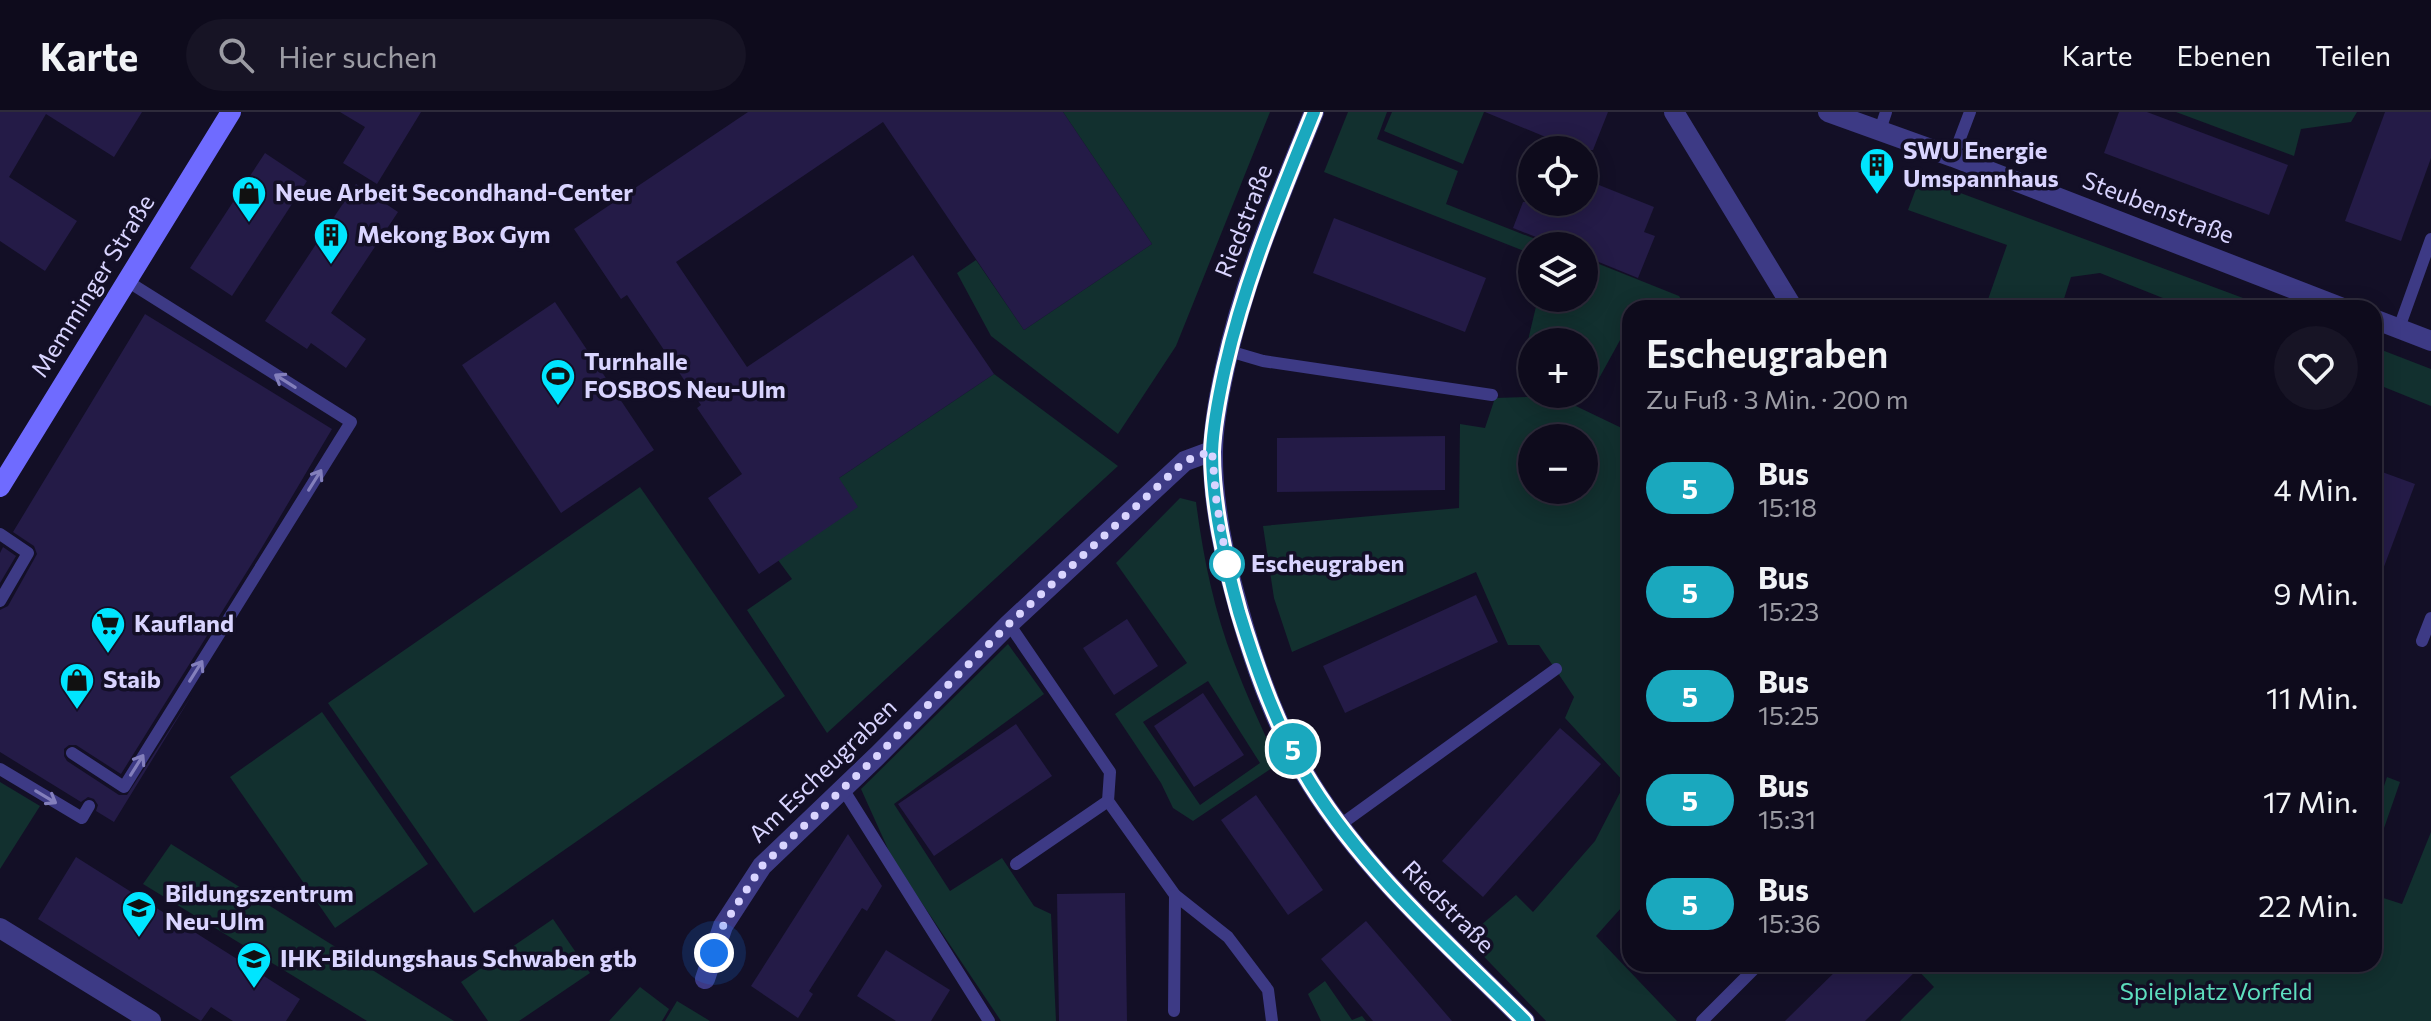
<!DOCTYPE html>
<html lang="de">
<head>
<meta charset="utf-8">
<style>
	body { margin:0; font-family:Commissioner,sans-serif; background:#171425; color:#f1f3f6; height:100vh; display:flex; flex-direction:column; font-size:30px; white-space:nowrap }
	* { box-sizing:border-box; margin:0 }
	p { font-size:26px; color:#9b9ba3 }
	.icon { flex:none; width:44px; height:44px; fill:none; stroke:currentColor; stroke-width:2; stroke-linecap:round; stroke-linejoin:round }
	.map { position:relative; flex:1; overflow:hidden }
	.side { position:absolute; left:1622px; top:188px; width:760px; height:672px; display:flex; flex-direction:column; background:#0e0b1c; border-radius:24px; box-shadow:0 4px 20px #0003,0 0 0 2px #2e2b3b }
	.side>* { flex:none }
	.badge { padding:0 16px; border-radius:26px; font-size:28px; line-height:52px }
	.tools { position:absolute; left:1518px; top:24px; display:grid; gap:16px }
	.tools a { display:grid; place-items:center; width:80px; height:80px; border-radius:50%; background:#0e0b1c; box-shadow:0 4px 20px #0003,0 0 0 2px #2e2b3b; font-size:40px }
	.you { position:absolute; width:40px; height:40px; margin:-20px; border:6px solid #fff; border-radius:50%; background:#1a73e8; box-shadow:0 0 0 12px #1a73e833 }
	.map>.badge { position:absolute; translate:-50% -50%; box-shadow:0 0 0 4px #fff }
	.round { display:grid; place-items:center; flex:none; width:84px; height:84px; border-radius:42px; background:#171425 }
	.summary { display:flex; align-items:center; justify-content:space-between; height:136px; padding:0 24px }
	h1 { font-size:38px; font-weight:600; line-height:60px }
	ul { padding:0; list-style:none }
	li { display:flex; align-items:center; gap:24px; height:104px; padding:0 24px }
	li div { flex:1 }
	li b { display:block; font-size:30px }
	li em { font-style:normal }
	li .badge { min-width:88px; font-weight:700; text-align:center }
	header { display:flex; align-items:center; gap:48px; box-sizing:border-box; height:112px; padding:0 40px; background:#0e0b1c; border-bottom:2px solid #2e2b3b }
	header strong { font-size:38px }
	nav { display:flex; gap:44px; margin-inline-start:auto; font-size:28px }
	.search { width:560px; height:72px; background:#171425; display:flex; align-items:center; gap:20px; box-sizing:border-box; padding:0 28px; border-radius:44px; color:#9b9ba3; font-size:30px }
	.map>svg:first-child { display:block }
</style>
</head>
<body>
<header>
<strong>Karte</strong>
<div class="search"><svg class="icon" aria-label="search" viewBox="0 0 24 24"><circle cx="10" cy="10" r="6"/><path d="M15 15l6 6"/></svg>Hier suchen</div>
<nav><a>Karte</a><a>Ebenen</a><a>Teilen</a></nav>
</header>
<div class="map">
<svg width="2431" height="909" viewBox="0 0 2431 909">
	<rect width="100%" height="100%" fill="#130f26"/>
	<g fill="#12302f" fill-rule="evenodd">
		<polygon points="1063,0 1270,0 1176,234 1118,322 991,224 957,161 976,148 1024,218 1152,132"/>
		<polygon points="1348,0 1387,0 1377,27 1458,59 1446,92 1553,134 1532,134 1532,142 1324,60"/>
		<polygon points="1392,0 1484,0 1463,52 1384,19"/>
		<polygon points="2176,0 2357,0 2351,10 2301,17 2294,44"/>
		<polygon points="1920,66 2270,196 2188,196 2100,161 2071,165 2061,196 1985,196 2007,133 1908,98"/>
		<polygon points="1584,146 1679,184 1687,196 1630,196 1630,210 1597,270 1584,270 1584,230 1532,230 1532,264 1521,258 1538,186 1584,186"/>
		<polygon points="2374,235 2431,257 2431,294 2374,271"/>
		<polygon points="994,262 1118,354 827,621 747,498 792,467 778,448 839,366"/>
		<path d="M1555,284L1630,320V786L1596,824L1677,909H1546L1466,826L1516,783L1533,800L1595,729L1625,671L1565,606L1574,585L1539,533H1508L1476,460L1292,540L1274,486L1263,414L1459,396L1460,312L1485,316L1495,286ZM1532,326H1584V378H1532Z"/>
		<polygon points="640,375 785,584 474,801 328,591"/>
		<path d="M1180,386L1196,390C1203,444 1214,499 1234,550C1247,585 1263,618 1278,652L1193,709L1173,696L1161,671L1115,602L1187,551L1116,451ZM1208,569L1260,651L1200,693L1143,610Z"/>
		<polygon points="1008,532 1044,582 894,692 950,779 1002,746 1034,794 1051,802 1056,909 1001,909 893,748 861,677"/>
		<polygon points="322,600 428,752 335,816 230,665"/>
		<polygon points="2387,665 2400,670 2374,745 2374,704"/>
		<polygon points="0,670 40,694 0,757"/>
		<polygon points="2431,720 2431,909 1900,909 1934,875 1912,852 2374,852 2374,783 2402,792"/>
		<polygon points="171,732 454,909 367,909 143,772"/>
		<polygon points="553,807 590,861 519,909 488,909 461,870"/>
		<polygon points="1325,869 1352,908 1362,904 1366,909 1321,909 1308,882"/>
		<polygon points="640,875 669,897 662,909 609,909"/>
		<polygon points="677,889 710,909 665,909"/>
	</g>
	<g fill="#241b47">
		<polygon points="0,0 142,0 114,45 46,2 9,65 77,109 45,159 0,129"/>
		<polygon points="340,0 421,0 377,72 343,51 365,15"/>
		<polygon points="748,0 1063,0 1152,132 1024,218 883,10 676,150 747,255 913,143 994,262 839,366 858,395 759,462 708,386 742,362 697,296 701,293 627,183 621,187 574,117"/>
		<polygon points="1485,0 1608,0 1593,38 1544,38 1548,26"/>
		<polygon points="2119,0 2147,0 2288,53 2269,103 2104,41"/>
		<polygon points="2385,0 2431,0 2431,46 2401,129 2345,109"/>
		<polygon points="265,41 307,69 232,184 190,156"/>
		<polygon points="1584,67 1654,95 1644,120 1655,124 1638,166 1584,144 1584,134 1556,133 1513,116 1523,90 1584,90"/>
		<polygon points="356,72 398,100 331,201 366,227 346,256 311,231 307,237 265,209"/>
		<polygon points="1334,106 1486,166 1465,220 1313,161"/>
		<polygon points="555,190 654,338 561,401 462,253"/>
		<polygon points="145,202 332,317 261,437 121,662 76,633 69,633 64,637 64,644 67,649 119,683 127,683 192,583 114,710 96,699 98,693 94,687 88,685 81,690 0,640 0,498 8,494 37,442 34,434 13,420"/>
		<polygon points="1445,324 1445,378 1277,380 1277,326"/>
		<polygon points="2374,357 2415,372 2376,476 2374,475"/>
		<polygon points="3,435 16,444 0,471 0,441"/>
		<polygon points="1476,483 1498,530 1345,601 1323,554"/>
		<polygon points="1127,507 1158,554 1114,583 1083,536"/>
		<polygon points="1203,581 1244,643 1194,675 1154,614"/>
		<polygon points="1016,612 1052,664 934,744 898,692"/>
		<polygon points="1560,616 1601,652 1483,785 1442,749"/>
		<polygon points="1256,683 1323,778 1288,803 1221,708"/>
		<polygon points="848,722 882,774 867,799 862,796 809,879 813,882 798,906 751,874"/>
		<polygon points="76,745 300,887 286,909 233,909 211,895 201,909 38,807"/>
		<polygon points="1125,781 1127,909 1059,909 1057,782"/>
		<polygon points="1366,809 1452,909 1373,909 1321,847"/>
		<polygon points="886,838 950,878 931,909 896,909 857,884"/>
		<polygon points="1843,852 1923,852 1865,909 1785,909"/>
	</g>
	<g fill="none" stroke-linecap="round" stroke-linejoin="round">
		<g stroke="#3d3a85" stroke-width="12">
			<polyline points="1880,18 1886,0"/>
			<polyline points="1953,45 1970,0"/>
			<polyline points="2399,216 2431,127"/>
			<polyline points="1229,239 1263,249 1492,283"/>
			<polyline points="0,422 28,441 0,489"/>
			<polyline points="1009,512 1110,660 1108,689 1175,783 1228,825 1268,878 1272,909"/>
			<polyline points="2422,529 2431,506"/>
			<polyline points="72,641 124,675 351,310 127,169"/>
			<polyline points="0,657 82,706 89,694"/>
			<polyline points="843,677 989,909"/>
			<polyline points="1340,713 1556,557"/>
			<polyline points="1016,752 1108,689"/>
			<polyline points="1174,899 1175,783"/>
			<polyline points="1702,909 1759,852"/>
		</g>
		<g stroke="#3d3a85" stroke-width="20">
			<path d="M1314,0C1280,84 1244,167 1225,256C1219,283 1213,312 1213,340C1212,391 1224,445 1238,494C1255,556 1277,618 1311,672C1368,763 1450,834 1525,909"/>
			<polyline points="1674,0 1793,196"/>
			<polyline points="1828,0 1953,45 2343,196"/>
			<polyline points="2374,207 2431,229"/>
			<polyline points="0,816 151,909"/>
			<polyline points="705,867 723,814 762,754 877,644 1009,512 1185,349 1212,339"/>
		</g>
		<polyline stroke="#6f6bff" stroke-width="20" points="0,375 231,0"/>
	</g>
	<defs><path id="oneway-shaft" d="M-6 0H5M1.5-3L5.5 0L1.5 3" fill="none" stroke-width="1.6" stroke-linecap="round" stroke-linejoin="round" transform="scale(2)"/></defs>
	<g stroke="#837fbc">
		<use href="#oneway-shaft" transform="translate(285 269) rotate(-148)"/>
		<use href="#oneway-shaft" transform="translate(315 368) rotate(-58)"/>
		<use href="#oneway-shaft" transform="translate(196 559) rotate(-58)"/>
		<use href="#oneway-shaft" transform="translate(137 653) rotate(-58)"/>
		<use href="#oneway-shaft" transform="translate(46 685) rotate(31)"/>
	</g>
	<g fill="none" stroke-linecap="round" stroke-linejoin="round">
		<g stroke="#fff" stroke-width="18">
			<path id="line" d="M1314,0C1280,84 1245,167 1225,256C1219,283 1213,312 1212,340C1212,393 1225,449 1239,500C1257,559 1278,619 1311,672C1368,763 1450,834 1525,909"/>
		</g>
		<use href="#line" stroke="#1aa8be" stroke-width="12"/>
		<polyline stroke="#d9d4ff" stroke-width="8" stroke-dasharray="0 14.4" points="714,841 723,814 762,754 877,644 1009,512 1185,349 1212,339 1216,386 1227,452"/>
	</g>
	<defs>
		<g id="building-pin" transform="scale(1.8)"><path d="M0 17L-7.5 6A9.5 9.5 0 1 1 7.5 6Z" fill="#00e5ff" stroke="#130f26"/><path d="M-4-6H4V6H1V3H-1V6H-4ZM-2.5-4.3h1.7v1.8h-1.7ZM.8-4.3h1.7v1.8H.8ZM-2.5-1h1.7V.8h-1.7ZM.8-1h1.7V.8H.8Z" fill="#111"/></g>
		<g id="shop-pin" transform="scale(1.8)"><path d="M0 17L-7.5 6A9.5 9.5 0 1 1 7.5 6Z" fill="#00e5ff" stroke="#130f26"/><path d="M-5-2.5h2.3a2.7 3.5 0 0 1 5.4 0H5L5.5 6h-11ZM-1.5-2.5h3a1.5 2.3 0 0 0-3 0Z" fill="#111"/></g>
		<g id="stadium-pin" transform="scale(1.8)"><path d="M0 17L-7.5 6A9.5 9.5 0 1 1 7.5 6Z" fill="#00e5ff" stroke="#130f26"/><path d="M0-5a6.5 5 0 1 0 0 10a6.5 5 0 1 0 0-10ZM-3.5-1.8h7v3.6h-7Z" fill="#111"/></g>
		<g id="supermarket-pin" transform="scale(1.8)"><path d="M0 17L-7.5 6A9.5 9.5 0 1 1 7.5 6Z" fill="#00e5ff" stroke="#130f26"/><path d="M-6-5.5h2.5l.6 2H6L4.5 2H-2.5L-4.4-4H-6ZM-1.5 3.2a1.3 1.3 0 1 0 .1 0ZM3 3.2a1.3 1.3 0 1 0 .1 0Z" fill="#111"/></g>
		<g id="school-pin" transform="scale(1.8)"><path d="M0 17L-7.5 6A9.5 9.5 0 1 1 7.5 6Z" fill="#00e5ff" stroke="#130f26"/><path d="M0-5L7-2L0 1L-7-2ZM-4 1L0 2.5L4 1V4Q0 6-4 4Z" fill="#111"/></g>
	</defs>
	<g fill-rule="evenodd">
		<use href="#building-pin" x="1877" y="53"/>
		<use href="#shop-pin" x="249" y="81"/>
		<use href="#building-pin" x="331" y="123"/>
		<use href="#stadium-pin" x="558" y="264"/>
		<use href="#supermarket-pin" x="108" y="512"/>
		<use href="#shop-pin" x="77" y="568"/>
		<use href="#school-pin" x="139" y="796"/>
		<use href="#school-pin" x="254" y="847"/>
	</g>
	<circle fill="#fff" stroke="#1aa8be" stroke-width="4" cx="1227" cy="452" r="16"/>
	<g text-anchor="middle" stroke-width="7" stroke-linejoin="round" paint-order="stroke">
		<g font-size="24" font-weight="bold" fill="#d9d4ff" stroke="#130f26" text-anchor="start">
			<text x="1903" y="47">SWU Energie<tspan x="1903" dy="28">Umspannhaus</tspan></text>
			<text x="275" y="89">Neue Arbeit Secondhand-Center</text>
			<text x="357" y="131">Mekong Box Gym</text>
			<text x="584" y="258">Turnhalle<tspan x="584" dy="28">FOSBOS Neu-Ulm</tspan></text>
			<text x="134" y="520">Kaufland</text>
			<text x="103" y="576">Staib</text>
			<text x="165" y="790">Bildungszentrum<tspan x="165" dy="28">Neu-Ulm</tspan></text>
			<text x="280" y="855">IHK-Bildungshaus Schwaben gtb</text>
		</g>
		<g font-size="24" fill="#d9d4ff" stroke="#130f26">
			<text transform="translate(2158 96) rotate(21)" y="8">Steubenstraße</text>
			<text transform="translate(1244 109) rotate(-69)" y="8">Riedstraße</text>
			<text transform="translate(93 174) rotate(-58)" y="8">Memminger Straße</text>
			<text transform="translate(823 659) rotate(-44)" y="8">Am Escheugraben</text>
			<text transform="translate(1448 795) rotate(45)" y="8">Riedstraße</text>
		</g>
		<g font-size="24" font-weight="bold" fill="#d9d4ff" stroke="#130f26" text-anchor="start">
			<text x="1251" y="460">Escheugraben</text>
		</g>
		<g font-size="24" fill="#5fe0c0" stroke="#130f26">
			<text x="2216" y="888">Spielplatz Vorfeld</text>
		</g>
	</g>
</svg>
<div class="tools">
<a><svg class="icon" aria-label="locate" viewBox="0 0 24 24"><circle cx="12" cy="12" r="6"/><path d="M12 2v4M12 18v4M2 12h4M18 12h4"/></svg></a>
<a><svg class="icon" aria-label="layers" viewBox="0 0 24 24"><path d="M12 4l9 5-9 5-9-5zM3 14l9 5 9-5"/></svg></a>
<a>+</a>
<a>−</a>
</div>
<div class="you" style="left:714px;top:841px"></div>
<b class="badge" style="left:1293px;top:637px;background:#1aa8be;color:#fff">5</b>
<section class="side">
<div class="summary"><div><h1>Escheugraben</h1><p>Zu Fuß · 3 Min. · 200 m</p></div><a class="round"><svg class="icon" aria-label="heart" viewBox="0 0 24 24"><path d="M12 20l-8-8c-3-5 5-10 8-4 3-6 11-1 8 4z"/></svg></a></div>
<ul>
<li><span class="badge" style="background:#1aa8be;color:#fff">5</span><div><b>Bus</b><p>15:18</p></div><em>4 Min.</em></li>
<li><span class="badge" style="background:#1aa8be;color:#fff">5</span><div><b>Bus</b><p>15:23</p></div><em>9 Min.</em></li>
<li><span class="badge" style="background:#1aa8be;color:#fff">5</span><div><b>Bus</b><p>15:25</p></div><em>11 Min.</em></li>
<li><span class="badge" style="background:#1aa8be;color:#fff">5</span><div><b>Bus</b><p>15:31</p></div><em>17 Min.</em></li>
<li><span class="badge" style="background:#1aa8be;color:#fff">5</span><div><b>Bus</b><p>15:36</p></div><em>22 Min.</em></li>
</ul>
</section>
</div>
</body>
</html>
